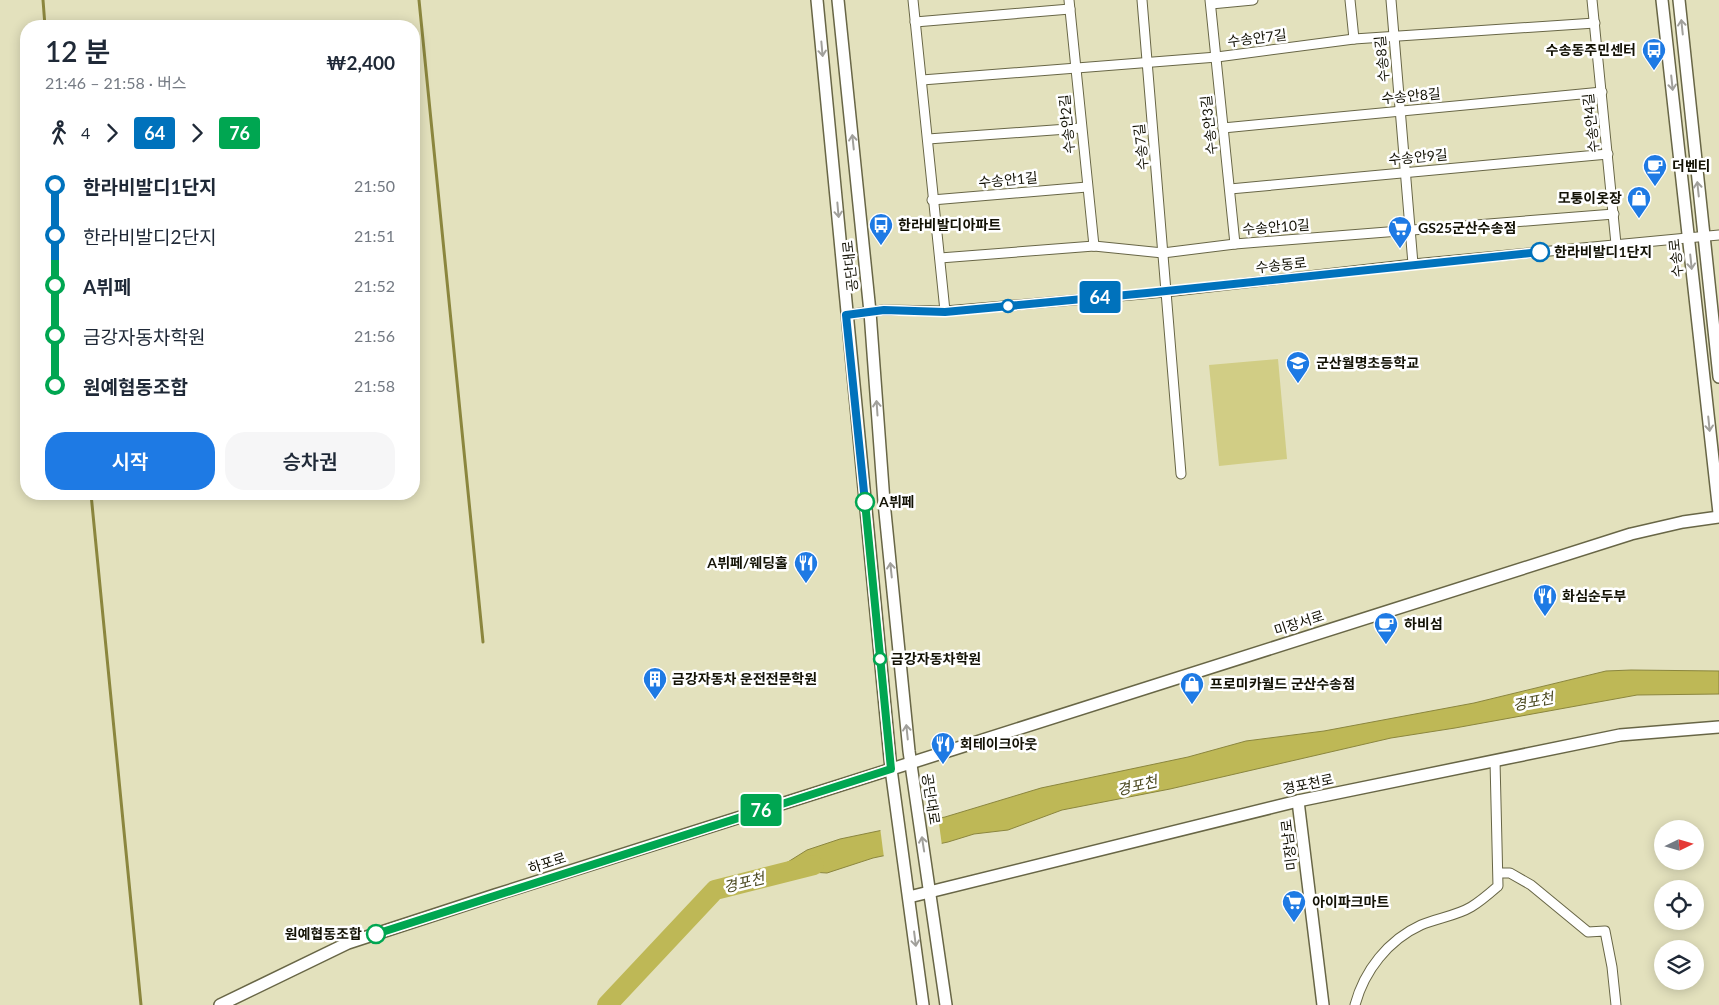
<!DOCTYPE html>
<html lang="ko">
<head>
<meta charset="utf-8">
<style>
	body { margin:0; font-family:Lato,"Noto Sans KR",sans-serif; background:#f6f6f7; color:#1f2937; height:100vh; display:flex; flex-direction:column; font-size:19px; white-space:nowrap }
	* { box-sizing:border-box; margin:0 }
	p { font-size:16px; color:#747a83 }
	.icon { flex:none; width:28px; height:28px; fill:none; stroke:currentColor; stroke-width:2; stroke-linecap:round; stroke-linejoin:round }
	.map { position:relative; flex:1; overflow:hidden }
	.drawer { position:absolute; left:20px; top:20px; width:400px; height:480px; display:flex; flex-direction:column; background:#fff; border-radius:20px; box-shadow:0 2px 12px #0003 }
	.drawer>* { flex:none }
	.badge { padding:0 10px; border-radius:4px; font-size:18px; line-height:32px }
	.needle { width:32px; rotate:85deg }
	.fabs { position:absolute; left:1654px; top:820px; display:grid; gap:10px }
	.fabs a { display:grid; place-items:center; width:50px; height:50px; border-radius:50%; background:#fff; box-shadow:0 2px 12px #0003; font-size:25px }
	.map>.badge { position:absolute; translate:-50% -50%; box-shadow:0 0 0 2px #fff }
	.legs { display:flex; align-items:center; gap:8px; height:55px; padding:0 25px; font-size:16px }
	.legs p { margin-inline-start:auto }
	.overview { display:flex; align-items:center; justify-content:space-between; height:85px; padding:0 25px }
	h1 { font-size:28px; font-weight:600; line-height:38px }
	.action { display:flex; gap:10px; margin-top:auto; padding:10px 25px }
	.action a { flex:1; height:58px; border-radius:20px; background:#1e7ae4; color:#fff; font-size:20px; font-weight:600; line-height:58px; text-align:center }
	.action a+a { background:#f6f6f7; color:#1f2937 }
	ul { padding:0 25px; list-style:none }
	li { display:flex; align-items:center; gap:18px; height:50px; font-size:19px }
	li i { display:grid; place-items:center; width:8px; height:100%; margin:0 6px; background:currentColor }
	li i::after { content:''; width:12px; height:12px; margin:-6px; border:4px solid; border-radius:50%; background:#fff }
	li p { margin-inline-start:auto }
	li:first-child i { background:linear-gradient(#0000 50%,currentColor 0) }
	li:last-child i { background:linear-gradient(currentColor 50%,#0000 0) }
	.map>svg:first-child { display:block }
</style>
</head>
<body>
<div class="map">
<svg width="1719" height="1005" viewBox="0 0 1719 1005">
	<rect width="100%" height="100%" fill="#e3e1bd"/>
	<polygon fill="#d1cd85" points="1278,359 1287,459 1219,466 1209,365"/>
	<polygon fill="#beb856" stroke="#8b863e" points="1631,670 1719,671 1719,694 1637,695 1455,728 1391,738 1170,789 1062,810 1008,830 974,834 948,842 873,858 827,873 775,870 807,850 840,839 945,817 1041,788 1188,757 1246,741 1324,731 1474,703 1606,671"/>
	<polygon fill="#e3e1bd" points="938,816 942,846 884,858 880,827"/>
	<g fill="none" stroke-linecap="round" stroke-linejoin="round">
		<g stroke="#8b863e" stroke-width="3">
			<polyline points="43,0 45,26"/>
			<polyline points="419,0 483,642"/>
			<polyline points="91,494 141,1005"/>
		</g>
		<polyline stroke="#beb856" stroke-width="20" points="607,1005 715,890 814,865"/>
		<g stroke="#686646" stroke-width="11">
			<g id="minor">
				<polyline points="913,0 945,311"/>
				<polyline points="1069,0 1094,246"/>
				<polyline points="1142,0 1181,474"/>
				<polyline points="1210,0 1235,244"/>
				<polyline points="1350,0 1354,39"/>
				<polyline points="1391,0 1413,264"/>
				<polyline points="1592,0 1616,244"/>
				<polyline points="1211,4 1253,0"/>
				<polyline points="915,22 1070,9"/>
				<polyline points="922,80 1217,57 1354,39 1595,23"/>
				<polyline points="1223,128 1602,92"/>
				<polyline points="928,139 1081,128"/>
				<polyline points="1230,189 1608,154"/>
				<polyline points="932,200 1087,187"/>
				<polyline points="940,258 1094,246 1163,253 1235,244 1614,214"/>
				<polyline points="846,315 883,310 945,311 1166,292 1413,264 1719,235"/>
				<polyline points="1499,873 1510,873 1531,885 1588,932 1605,931 1612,967 1616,1005"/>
				<path d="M1355,1005C1364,971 1388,940 1421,925C1437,918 1456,916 1471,907C1481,901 1490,893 1498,886L1495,761"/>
			</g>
		</g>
		<g stroke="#686646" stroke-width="14">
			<g id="tertiary">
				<polyline points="817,0 891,769 923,1005"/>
				<polyline points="838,0 870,312 884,502 909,751 946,1005"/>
				<polyline points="1662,0 1719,513"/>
				<polyline points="1679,0 1719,377"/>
				<polyline points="1298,801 1323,1005"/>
				<polyline points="909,897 1298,801 1620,735 1719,727"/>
				<polyline points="220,1005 348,943 495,895 1631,534 1683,522 1719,517"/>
			</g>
		</g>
		<use href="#minor" stroke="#fff" stroke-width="9"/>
		<use href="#tertiary" stroke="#fff" stroke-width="11"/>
	</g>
	<defs><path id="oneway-shaft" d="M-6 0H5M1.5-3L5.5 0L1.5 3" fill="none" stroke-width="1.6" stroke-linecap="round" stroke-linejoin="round" transform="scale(1.25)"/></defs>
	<g stroke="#a1a09b">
		<use href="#oneway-shaft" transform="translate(1682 27) rotate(-96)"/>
		<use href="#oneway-shaft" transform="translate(822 49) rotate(85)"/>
		<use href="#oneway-shaft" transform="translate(1672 83) rotate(84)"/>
		<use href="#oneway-shaft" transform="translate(853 142) rotate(-96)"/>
		<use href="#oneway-shaft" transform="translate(1698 189) rotate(-96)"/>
		<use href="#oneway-shaft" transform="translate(838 210) rotate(85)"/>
		<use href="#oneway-shaft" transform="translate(1691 262) rotate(84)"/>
		<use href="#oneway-shaft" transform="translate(877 408) rotate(-94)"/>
		<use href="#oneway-shaft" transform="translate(1709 424) rotate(84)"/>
		<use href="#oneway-shaft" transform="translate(891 570) rotate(-96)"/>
		<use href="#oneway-shaft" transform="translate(907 732) rotate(-96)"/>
		<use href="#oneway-shaft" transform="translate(923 844) rotate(-99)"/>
		<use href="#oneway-shaft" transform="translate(915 939) rotate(83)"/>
	</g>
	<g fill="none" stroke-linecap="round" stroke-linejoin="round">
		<g stroke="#fff" stroke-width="11">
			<polyline id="line-1" points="865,502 846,315 884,310 945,312 1147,293 1540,252"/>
		</g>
		<g stroke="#fff" stroke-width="11">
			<polyline id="line-2" points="376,934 891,769 865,502"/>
		</g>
		<use href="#line-1" stroke="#0072bc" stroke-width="8"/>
		<use href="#line-2" stroke="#00a651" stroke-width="8"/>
	</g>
	<defs>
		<g id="bus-pin" transform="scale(1.25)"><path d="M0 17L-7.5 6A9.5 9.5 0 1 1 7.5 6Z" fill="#1e7ae4" stroke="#fff"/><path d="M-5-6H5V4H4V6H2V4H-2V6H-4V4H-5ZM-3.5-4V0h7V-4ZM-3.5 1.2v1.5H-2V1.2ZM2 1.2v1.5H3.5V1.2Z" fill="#fff"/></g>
		<g id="cafe-pin" transform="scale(1.25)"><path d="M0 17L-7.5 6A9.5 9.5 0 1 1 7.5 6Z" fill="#1e7ae4" stroke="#fff"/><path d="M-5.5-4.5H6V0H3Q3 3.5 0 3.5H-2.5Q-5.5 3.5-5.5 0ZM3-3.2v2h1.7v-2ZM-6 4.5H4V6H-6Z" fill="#fff"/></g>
		<g id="shop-pin" transform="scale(1.25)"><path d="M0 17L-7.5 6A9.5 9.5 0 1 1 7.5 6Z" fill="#1e7ae4" stroke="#fff"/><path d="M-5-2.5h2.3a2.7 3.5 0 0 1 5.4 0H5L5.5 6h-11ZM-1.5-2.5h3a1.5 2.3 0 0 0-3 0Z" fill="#fff"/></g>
		<g id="supermarket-pin" transform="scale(1.25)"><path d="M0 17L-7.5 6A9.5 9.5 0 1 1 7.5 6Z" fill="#1e7ae4" stroke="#fff"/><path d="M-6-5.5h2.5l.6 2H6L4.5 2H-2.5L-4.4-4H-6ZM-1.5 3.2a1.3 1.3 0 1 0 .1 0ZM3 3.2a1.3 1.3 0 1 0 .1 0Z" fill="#fff"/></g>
		<g id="school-pin" transform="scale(1.25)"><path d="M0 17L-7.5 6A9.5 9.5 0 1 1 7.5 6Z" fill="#1e7ae4" stroke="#fff"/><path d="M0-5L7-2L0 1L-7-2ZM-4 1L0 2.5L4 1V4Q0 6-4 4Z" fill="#fff"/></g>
		<g id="restaurant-pin" transform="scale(1.25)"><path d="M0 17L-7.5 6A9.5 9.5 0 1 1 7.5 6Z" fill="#1e7ae4" stroke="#fff"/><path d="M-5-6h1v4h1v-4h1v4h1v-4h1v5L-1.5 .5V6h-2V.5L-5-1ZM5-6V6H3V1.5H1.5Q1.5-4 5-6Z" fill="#fff"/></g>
		<g id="building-pin" transform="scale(1.25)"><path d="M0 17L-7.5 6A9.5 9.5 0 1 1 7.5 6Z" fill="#1e7ae4" stroke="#fff"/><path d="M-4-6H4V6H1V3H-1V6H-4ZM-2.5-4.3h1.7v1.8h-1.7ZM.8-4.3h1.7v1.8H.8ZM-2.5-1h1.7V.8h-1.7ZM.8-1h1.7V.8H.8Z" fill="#fff"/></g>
	</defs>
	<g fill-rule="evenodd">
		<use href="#bus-pin" x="1654" y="50"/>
		<use href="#cafe-pin" x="1655" y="166"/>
		<use href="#shop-pin" x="1639" y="198"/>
		<use href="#bus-pin" x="881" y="225"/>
		<use href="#supermarket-pin" x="1400" y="228"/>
		<use href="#school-pin" x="1298" y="363"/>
		<use href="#restaurant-pin" x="806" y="563"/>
		<use href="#restaurant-pin" x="1545" y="596"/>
		<use href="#cafe-pin" x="1386" y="624"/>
		<use href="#building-pin" x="655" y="679"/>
		<use href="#shop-pin" x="1192" y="684"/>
		<use href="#restaurant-pin" x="943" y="744"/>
		<use href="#supermarket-pin" x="1294" y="902"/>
	</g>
	<g fill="#fff" stroke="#0072bc" stroke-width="2.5">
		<circle cx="1540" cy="252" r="9"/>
		<circle cx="1008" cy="306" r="6"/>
	</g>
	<g fill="#fff" stroke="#00a651" stroke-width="2.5">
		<circle cx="865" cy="502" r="9"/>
		<circle cx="880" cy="659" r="6"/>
		<circle cx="376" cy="934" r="9"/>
	</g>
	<g text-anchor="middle" stroke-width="5" stroke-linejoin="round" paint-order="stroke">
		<g font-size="14" fill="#131205" stroke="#fff">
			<text transform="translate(1257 38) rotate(-7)" y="5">수송안7길</text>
			<text transform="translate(1382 59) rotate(-95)" y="5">수송8길</text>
			<text transform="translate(1411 96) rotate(-5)" y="5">수송안8길</text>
			<text transform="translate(1591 123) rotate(-96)" y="5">수송안4길</text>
			<text transform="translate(1067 124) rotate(-95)" y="5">수송안2길</text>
			<text transform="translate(1209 125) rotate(-96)" y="5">수송안3길</text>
			<text transform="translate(1141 147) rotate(-95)" y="5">수송7길</text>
			<text transform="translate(1418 157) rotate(-5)" y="5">수송안9길</text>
			<text transform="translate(1008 180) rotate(-5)" y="5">수송안1길</text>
			<text transform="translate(1276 227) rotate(-4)" y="5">수송안10길</text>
			<text transform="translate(1676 258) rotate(-96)" y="5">수송로</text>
			<text transform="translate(1281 265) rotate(-6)" y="5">수송동로</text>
			<text transform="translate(850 266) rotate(-96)" y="5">공단대로</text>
			<text transform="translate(1299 623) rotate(-18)" y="5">미장서로</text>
			<text transform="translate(1308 784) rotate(-12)" y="5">경포천로</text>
			<text transform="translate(931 799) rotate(81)" y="5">공단대로</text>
			<text transform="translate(1289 845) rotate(-97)" y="5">미장남로</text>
			<text transform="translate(547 863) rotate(-18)" y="5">하포로</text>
		</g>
		<g font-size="14" font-weight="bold" fill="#131205" stroke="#fff" text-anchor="start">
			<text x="1636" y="55" text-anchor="end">수송동주민센터</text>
			<text x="1672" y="171">더벤티</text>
			<text x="1622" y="203" text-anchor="end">모퉁이옷장</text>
			<text x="898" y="230">한라비발디아파트</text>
			<text x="1418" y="233">GS25군산수송점</text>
			<text x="1316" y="368">군산월명초등학교</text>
			<text x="788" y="568" text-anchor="end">A뷔페/웨딩홀</text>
			<text x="1562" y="601">화심순두부</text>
			<text x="1404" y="629">하비섬</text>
			<text x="672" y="684">금강자동차 운전전문학원</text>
			<text x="1210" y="689">프로미카월드 군산수송점</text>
			<text x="960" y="749">회테이크아웃</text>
			<text x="1312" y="907">아이파크마트</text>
		</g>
		<g font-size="14" font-weight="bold" fill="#131205" stroke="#fff" text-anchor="start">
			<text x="1554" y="257">한라비발디1단지</text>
			<text x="879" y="507">A뷔페</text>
			<text x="891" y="664">금강자동차학원</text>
			<text x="362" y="939" text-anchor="end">원예협동조합</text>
		</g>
		<g font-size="15" font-style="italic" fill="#4b4920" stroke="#fff">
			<text transform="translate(1533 702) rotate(-11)" y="5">경포천</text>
			<text transform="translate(1137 786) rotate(-13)" y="5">경포천</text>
			<text transform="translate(744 883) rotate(-14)" y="5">경포천</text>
		</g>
	</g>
</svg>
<div class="fabs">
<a><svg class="needle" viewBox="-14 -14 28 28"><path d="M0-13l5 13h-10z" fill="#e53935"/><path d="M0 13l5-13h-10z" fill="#747a83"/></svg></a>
<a><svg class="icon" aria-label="locate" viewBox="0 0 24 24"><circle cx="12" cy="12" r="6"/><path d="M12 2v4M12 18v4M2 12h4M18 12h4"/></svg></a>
<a><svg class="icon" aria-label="layers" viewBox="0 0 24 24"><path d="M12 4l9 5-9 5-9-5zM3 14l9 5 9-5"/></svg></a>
</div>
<b class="badge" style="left:1100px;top:297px;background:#0072bc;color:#fff">64</b>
<b class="badge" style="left:761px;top:810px;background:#00a651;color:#fff">76</b>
<section class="drawer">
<div class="overview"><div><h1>12 분</h1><p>21:46 – 21:58 · 버스</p></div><b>₩2,400</b></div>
<div class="legs"><svg class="icon" aria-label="walk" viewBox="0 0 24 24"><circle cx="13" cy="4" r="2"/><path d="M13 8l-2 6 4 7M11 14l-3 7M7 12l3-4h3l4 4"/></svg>4<svg class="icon" aria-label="forward" viewBox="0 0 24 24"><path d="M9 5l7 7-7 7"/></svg><b class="badge" style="background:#0072bc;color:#fff">64</b><svg class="icon" aria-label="forward" viewBox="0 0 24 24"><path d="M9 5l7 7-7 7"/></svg><b class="badge" style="background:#00a651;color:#fff">76</b></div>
<ul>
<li><i style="color:#0072bc"></i><b>한라비발디1단지</b><p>21:50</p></li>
<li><i style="color:#0072bc"></i><span>한라비발디2단지</span><p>21:51</p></li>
<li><i style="color:#00a651"></i><b>A뷔페</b><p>21:52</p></li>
<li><i style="color:#00a651"></i><span>금강자동차학원</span><p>21:56</p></li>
<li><i style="color:#00a651"></i><b>원예협동조합</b><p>21:58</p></li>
</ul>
<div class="action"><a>시작</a><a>승차권</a></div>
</section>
</div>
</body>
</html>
